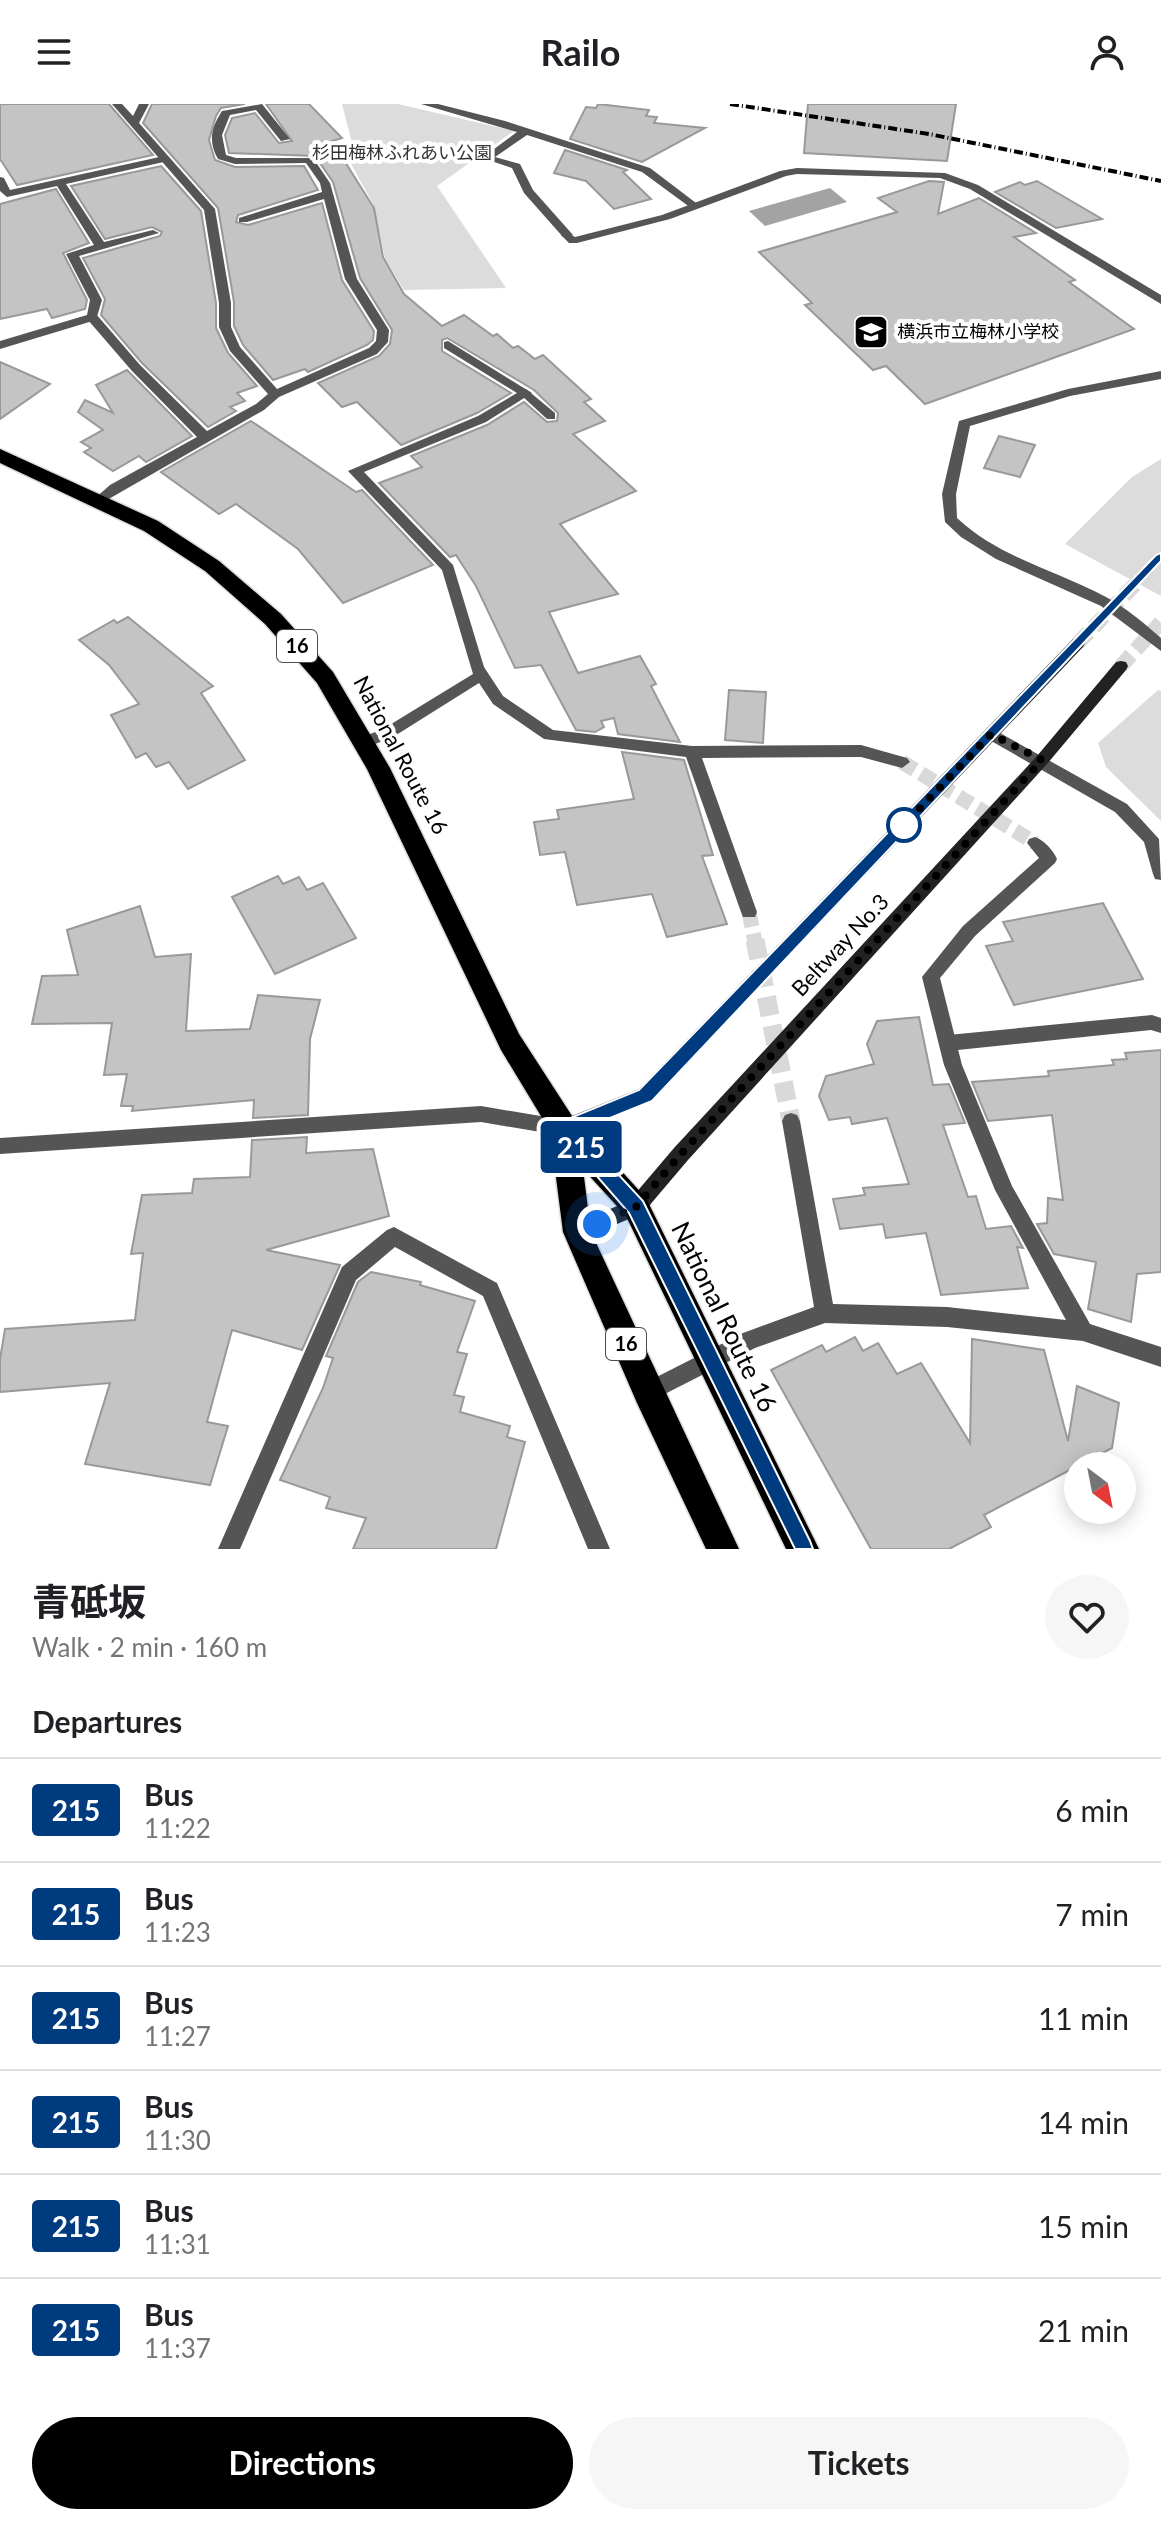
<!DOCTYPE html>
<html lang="en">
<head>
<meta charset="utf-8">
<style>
	body { margin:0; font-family:Lato,"Noto Sans JP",sans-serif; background:#f6f6f6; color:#202124; height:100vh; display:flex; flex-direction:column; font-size:30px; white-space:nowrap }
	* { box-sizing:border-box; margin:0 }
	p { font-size:26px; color:#757577 }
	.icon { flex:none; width:44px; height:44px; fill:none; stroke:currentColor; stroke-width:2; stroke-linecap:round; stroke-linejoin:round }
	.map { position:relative; height:1445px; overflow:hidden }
	.panel { display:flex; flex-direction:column; background:#fff; flex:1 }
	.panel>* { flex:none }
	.badge { padding:0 16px; border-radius:6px; font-size:28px; line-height:52px }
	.needle { width:52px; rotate:148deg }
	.buttons { position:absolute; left:1064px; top:1348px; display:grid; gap:16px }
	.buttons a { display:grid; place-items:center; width:72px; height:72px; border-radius:50%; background:#fff; box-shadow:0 4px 20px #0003; font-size:40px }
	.you { position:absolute; width:40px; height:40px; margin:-20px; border:6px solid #fff; border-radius:50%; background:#1a73e8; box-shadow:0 0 0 12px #1a73e833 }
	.map>.badge { position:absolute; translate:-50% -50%; box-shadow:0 0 0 4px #fff }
	h2 { padding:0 32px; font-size:30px; line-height:72px }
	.round { display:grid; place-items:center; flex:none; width:84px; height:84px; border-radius:42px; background:#f6f6f6 }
	.head { display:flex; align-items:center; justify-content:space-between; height:136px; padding:0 32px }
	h1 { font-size:38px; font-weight:700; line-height:60px }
	.action { display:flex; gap:16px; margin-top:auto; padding:16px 32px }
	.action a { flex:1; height:92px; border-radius:48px; background:#000; color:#fff; font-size:32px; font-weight:700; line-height:92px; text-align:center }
	.action a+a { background:#f6f6f6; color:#202124 }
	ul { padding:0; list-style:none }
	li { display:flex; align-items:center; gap:24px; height:104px; padding:0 32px; border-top:2px solid #e0e0e0 }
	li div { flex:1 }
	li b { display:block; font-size:30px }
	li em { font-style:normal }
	li .badge { min-width:88px; font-weight:700; text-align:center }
	header { display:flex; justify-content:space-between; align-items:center; height:104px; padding:0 32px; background:#fff; font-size:36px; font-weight:700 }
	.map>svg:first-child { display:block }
</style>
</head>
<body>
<header><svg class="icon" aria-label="menu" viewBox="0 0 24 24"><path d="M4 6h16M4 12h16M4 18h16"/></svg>Railo<svg class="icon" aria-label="person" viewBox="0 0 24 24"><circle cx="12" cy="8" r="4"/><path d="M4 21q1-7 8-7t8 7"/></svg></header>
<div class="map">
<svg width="1161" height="1445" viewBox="0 0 1161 1445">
	<rect width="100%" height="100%" fill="#fff"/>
	<g fill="#dcdcdc">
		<polygon points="342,0 398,0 514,27 437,82 506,184 404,186 385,154 373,100 344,47 352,39"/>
		<polygon points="1161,355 1161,492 1065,440 1132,373"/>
		<polygon points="1158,586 1161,587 1161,717 1106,663 1098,639"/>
	</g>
	<polygon fill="#a3a3a3" points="830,84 847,98 765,122 749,107"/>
	<g fill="#c4c4c4" stroke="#999" stroke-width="2">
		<polygon points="0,0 109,0 153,51 17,81 0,55"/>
		<polygon points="152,0 245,0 221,4 216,12 209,36 215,56 235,63 304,62 318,86 238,111 236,118 248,121 322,99 342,176 374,227 373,236 367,241 308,268 305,265 273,276 243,241 234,222 234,198 218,104 143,19"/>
		<polygon points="266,0 309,0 342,34 332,37 374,104 383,153 404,190 442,222 464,211 493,232 497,230 513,244 518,242 535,255 543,251 591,295 584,298 605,317 573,330 636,387 560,420 618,490 549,508 578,569 640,552 656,580 651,582 680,638 618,630 614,614 601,617 604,623 595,628 576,626 541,561 515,564 476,482 456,451 450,453 379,379 422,363 411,352 487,321 524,298 547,318 557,317 558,309 534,286 447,234 442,236 442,247 511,289 477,309 401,341 357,298 342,303 318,279 379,252 390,240 392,226 360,174 333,78 315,52 229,49 225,31 232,14 255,9 279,39 292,37"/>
		<polygon points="598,0 649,6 646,12 657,13 654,19 705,24 642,58 570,35 586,3 596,4"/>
		<polygon points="808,0 956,0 947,57 804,49"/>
		<polygon points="565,46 627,66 623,68 651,95 614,105 586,77 554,69"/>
		<polygon points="161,62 201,107 216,199 216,224 228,249 257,282 237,289 245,297 230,303 236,307 208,323 142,259 101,211 105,195 83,154 160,132 162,128 152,123 105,135 71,82"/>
		<polygon points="929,77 944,78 938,110 979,94 1036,129 1014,133 1075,176 1069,178 1134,225 925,300 886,262 873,266 805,201 812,199 759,148 897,108 878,94"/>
		<polygon points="1037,77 1102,115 1056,124 995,88 1020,78 1025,81"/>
		<polygon points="56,85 89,139 63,149 87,196 85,205 52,214 47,205 0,215 0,100"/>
		<polygon points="0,258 50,280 0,315"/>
		<polygon points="127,266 192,332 146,358 139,352 113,367 84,348 91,344 81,338 103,326 78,308 85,296 113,309 96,281"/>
		<polygon points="251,317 356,388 362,386 433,461 343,499 298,445 236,400 219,410 161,368"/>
		<polygon points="999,332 1035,341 1020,373 984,364"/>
		<polygon points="128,513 213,582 201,589 245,656 188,685 169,658 156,663 146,649 136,654 111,611 139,600 109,561 79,536 114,516 117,519"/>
		<polygon points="729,586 766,588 763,639 725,636"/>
		<polygon points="622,648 684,656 713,751 702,752 727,820 667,833 652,790 577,801 565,748 540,751 534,718 559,715 557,706 634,695"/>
		<polygon points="278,772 283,780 299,773 307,786 323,779 356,834 275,870 232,793"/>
		<polygon points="1103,799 1143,875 1014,901 986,842 1013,837 1003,818"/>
		<polygon points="140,802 155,853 191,850 186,927 250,925 258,891 320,896 310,935 308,1011 253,1014 254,996 132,1007 133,1002 121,1002 127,970 104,971 112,919 32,920 42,872 78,871 67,826"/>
		<polygon points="919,913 933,981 949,980 965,1019 943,1021 968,1093 976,1092 986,1125 1011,1122 1023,1144 1017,1143 1028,1184 941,1191 926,1129 886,1134 883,1120 840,1125 833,1095 865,1091 863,1084 909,1080 887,1014 852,1020 850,1013 829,1016 819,992 826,972 874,960 867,940 877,917"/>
		<polygon points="1161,946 1161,1168 1137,1170 1131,1218 1088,1205 1096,1158 1054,1150 1037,1120 1047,1119 1048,1094 1063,1096 1052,1011 988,1017 972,978 1049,972 1048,967 1114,961 1112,956 1127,955 1125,949"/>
		<polygon points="307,1033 306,1049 373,1045 389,1112 266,1146 340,1161 302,1246 232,1226 207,1318 228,1322 210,1381 85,1360 110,1279 0,1288 0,1255 5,1225 135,1216 143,1149 131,1150 142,1091 192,1089 194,1075 250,1073 252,1036"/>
		<polygon points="371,1168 421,1178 420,1181 475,1197 457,1248 467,1250 454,1291 464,1293 460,1308 510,1322 507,1333 525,1338 496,1445 353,1445 366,1414 326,1404 330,1393 280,1376 323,1284 333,1254 326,1252 358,1178"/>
		<polygon points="855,1233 863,1247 878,1239 897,1270 921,1259 970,1339 972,1235 1044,1246 1068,1337 1077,1282 1119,1299 1112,1344 984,1411 991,1423 949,1445 871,1445 771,1266 822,1241 826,1248"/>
	</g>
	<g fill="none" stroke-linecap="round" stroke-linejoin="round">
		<g stroke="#d9d9d9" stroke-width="15" stroke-dasharray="15 7" stroke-linecap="butt">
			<polyline points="902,658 1035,739"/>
			<polyline points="749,808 755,838"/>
		</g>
		<polyline stroke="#d9d9d9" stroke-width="19" stroke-dasharray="19 10" stroke-linecap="butt" points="755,836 791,1017"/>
		<g stroke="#d9d9d9" stroke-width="15" stroke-dasharray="15 7" stroke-linecap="butt">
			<polyline points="1078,539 1161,454"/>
			<polyline points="1121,562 1161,518"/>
		</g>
		<g stroke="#dbdbdb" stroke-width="3">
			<polygon id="highway" points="0,345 158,417 219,457 281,510 333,568 390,664 519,930 574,1015 646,1094 819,1445 786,1445 626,1112 583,1065 591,1128 739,1445 706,1445 637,1299 563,1128 550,1027 501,946 367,665 317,579 265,520 205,467 144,427 0,359"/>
		</g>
		<g fill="#555" fill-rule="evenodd">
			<path d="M112,0H122L133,12L139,0H149L139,19L215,105L231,199V223L240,243L277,285L369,244L376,237L377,226L345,175L324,95L247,118H239V114L322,88L320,79L306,59L235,60L218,55C208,37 211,24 222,7L262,0L290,35L281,37L256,6L230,11L222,31L226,51L236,54H313L330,79L357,175L389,226L388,238L377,250L279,293L264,306L100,400L93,396L110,381L197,333L132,267L88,216V210H96L140,261L207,327L256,300L268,290L230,247L219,223V199L204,106Z"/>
			<polygon points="421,0 438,0 505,17 650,64 700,102 691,104 642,68 527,31 495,53 520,60 533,86 573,131 563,133 524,89 512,64 482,54 517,28"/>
			<polygon points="526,285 555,309 555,315 547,315 522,292 522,286"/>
			<polygon points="1152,911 1161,914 1161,929 1151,926 948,947 942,944 939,939 942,934 948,931"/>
		</g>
		<g fill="#555" fill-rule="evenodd">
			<polygon points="164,52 169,55 168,57 66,80 104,138 153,126 159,129 79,152 102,196 96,216 0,245 0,237 87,211 90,196 66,150 94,141 57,82 7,93 0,87 0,73 4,74 10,86"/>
			<polygon points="797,64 945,69 978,81 1161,191 1161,200 970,85 940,74 797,70 786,72 670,115 577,139 569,139 561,131 567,128 575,133 662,111 780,67"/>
			<polygon points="448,237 532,289 486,318 364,368 453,461 484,563 503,592 553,626 692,642 861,641 907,654 910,658 902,664 861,653 702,654 757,808 755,813 743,813 741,808 686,653 544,635 493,600 479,579 393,633 365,644 357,638 360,634 383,625 473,570 442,466 348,367 478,312 517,289 444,244 444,238"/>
			<path d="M1161,267V275L1070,292L970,322L956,390L957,414C1000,454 1055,466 1106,493C1126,504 1144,519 1161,534V547L1101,502L996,455L961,433L945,418L942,390L959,317L1068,285Z"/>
			<polygon points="991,624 1127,700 1159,735 1161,776 1155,775 1153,770 1144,738 1115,708 986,634 983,630"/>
			<path d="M1035,733C1044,736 1053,746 1057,755L1055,759L975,832L940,874L962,961L1012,1082L1090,1220L1161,1243V1263L1083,1237L947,1223L825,1219L755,1244L655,1295L648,1298L641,1295L638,1288L641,1281L743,1229L814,1203L782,1017L785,1011L791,1009L797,1011L800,1017L833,1200L947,1203L1066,1216L995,1086L944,961L922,873L963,822L1039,754L1027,739L1029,735Z"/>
			<polygon points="481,1002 564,1016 571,1018 573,1024 571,1030 564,1032 481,1018 0,1050 0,1034"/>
			<polygon points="394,1123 497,1179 610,1445 588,1445 483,1192 395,1143 356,1176 240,1445 218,1445 342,1163 387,1126"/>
		</g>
		<g fill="#222" fill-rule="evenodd">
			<polygon points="1078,534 1085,539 1083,543 651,997 564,1032 557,1030 555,1024 557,1018 639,985 1073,535"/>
			<polygon points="1121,557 1126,558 1128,562 1126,566 1047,660 688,1056 643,1109 577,1137 570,1134 567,1128 570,1122 629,1097 674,1044 1037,652 1116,558"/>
		</g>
		<use href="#highway" fill="#000" fill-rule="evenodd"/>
		<polyline stroke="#000" stroke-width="4" stroke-dasharray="9 3 1 3" stroke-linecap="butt" points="730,0 929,30 1161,77"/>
	</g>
	<polygon fill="#003b80" stroke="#fff" stroke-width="2" points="1161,449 1161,457 652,997 578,1027 643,1097 810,1437 813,1445 795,1445 629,1109 555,1024 558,1019 639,986 1156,451"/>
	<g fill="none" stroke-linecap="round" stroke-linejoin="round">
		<polyline stroke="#000" stroke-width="8" stroke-dasharray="0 14.4" points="597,1120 636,1103 681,1050 1042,656 991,630 904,721"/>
	</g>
	<defs>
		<g id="school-square" transform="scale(1.8)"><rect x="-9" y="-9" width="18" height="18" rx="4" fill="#000" stroke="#fff"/><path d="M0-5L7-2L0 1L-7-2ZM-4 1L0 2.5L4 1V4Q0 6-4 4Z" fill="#fff"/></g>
	</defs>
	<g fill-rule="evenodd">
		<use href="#school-square" x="871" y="228"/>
	</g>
	<circle fill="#fff" stroke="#003b80" stroke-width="4" cx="904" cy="721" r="16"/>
	<g text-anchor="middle" stroke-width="8" stroke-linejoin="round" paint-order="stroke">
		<g font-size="18" fill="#333" stroke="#fff">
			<text x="402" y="55">杉田梅林ふれあい公園</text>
		</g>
		<g font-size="18" fill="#000" stroke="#fff" text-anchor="start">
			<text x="897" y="234">横浜市立梅林小学校</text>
		</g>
		<g fill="#fff" stroke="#4c4c4c" stroke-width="2">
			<rect x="277" y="526" width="40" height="32" rx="6"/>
			<rect x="606" y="1224" width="40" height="32" rx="6"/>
		</g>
		<g font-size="20" font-weight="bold" fill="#000">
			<text x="297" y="549">16</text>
			<text x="626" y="1247">16</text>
		</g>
		<g font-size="22" fill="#000" stroke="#fff">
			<text transform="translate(401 651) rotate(62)" y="8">National Route 16</text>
			<text transform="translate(840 841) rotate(-47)" y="8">Beltway No.3</text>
		</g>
		<g font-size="26" fill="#000" stroke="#fff">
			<text transform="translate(724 1213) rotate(64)" y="9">National Route 16</text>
		</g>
	</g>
</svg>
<div class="buttons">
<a><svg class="needle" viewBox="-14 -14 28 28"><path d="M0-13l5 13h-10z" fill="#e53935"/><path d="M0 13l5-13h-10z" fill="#757577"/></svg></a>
</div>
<div class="you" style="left:597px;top:1120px"></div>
<b class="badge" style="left:581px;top:1043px;background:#003b80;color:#fff">215</b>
</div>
<section class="panel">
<div class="head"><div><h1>青砥坂</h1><p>Walk · 2 min · 160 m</p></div><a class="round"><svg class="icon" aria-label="heart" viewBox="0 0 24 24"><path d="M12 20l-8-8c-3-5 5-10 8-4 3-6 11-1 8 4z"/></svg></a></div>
<h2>Departures</h2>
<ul>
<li><span class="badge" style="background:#003b80;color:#fff">215</span><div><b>Bus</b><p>11:22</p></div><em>6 min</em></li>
<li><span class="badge" style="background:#003b80;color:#fff">215</span><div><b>Bus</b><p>11:23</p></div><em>7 min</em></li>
<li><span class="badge" style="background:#003b80;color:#fff">215</span><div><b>Bus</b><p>11:27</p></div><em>11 min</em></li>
<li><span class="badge" style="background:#003b80;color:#fff">215</span><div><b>Bus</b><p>11:30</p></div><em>14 min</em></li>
<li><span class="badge" style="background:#003b80;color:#fff">215</span><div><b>Bus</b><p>11:31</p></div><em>15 min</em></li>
<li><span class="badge" style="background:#003b80;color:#fff">215</span><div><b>Bus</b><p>11:37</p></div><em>21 min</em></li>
</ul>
<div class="action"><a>Directions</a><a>Tickets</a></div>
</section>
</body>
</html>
